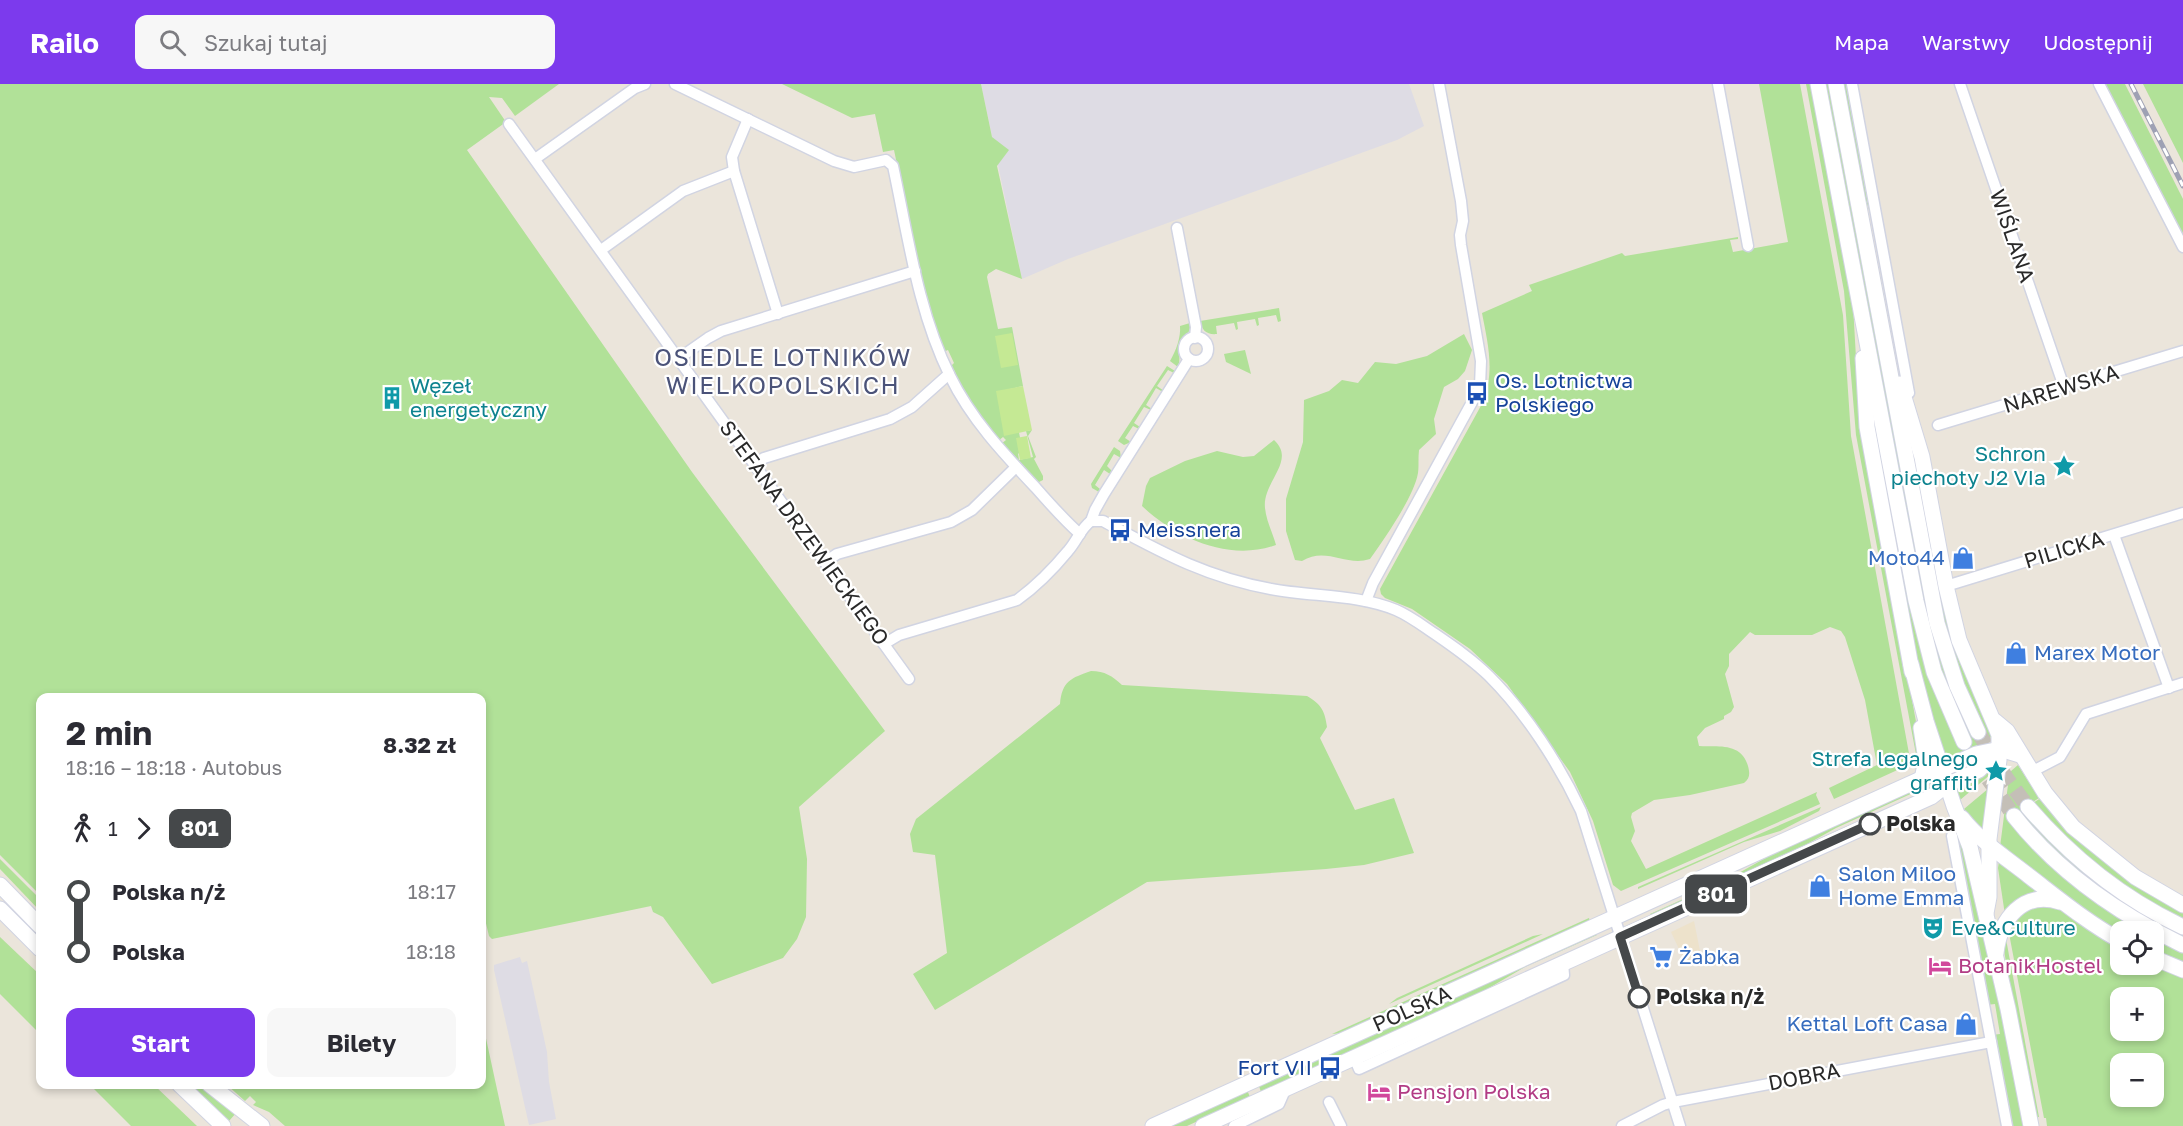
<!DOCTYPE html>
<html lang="pl">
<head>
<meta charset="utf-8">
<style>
	body { margin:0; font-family:"Golos Text",sans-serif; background:#f7f7f7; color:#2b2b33; height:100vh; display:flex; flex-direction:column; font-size:22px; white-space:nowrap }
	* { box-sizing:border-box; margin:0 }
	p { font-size:20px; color:#7c7c81 }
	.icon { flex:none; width:33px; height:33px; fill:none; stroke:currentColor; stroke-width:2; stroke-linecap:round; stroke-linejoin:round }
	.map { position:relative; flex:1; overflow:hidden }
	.drawer { position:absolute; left:36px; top:609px; width:450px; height:396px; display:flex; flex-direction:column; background:#fff; border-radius:12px; box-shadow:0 3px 9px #0003 }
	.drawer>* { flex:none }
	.badge { padding:0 12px; border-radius:9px; font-size:21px; line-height:39px }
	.controls { position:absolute; left:2110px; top:837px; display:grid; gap:12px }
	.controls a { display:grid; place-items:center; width:54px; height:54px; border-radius:12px; background:#fff; box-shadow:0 3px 9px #0003; font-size:30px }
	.map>.badge { position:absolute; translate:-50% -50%; box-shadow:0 0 0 3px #fff }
	.legs { display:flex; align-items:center; gap:9px; height:66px; padding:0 30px; font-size:20px }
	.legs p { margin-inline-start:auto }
	.headline { display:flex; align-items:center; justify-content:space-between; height:102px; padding:0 30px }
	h1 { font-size:33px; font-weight:700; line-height:45px }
	.button { display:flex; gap:12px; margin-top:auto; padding:12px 30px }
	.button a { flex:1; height:69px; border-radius:12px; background:#7c3aed; color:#fff; font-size:24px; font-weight:700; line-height:69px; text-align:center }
	.button a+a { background:#f7f7f7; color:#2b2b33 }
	ul { padding:0 30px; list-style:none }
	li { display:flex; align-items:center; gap:21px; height:60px; font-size:22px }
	li i { display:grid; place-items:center; width:9px; height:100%; margin:0 8px; background:currentColor }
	li i::after { content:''; width:15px; height:15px; margin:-8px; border:4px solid; border-radius:50%; background:#fff }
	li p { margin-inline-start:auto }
	li:first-child i { background:linear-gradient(#0000 50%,currentColor 0) }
	li:last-child i { background:linear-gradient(currentColor 50%,#0000 0) }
	header { display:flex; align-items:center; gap:36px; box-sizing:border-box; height:84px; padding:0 30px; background:#7c3aed; color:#fff }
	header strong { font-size:28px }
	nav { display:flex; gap:33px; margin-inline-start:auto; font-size:21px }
	.search { width:420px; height:54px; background:#f7f7f7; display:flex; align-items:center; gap:15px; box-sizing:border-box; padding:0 21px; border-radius:12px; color:#7c7c81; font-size:22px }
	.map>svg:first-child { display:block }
</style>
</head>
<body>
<header>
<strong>Railo</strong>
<div class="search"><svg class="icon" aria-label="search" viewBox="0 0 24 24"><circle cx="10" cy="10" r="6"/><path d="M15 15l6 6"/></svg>Szukaj tutaj</div>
<nav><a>Mapa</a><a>Warstwy</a><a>Udostępnij</a></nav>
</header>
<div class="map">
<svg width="2183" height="1042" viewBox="0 0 2183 1042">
	<rect width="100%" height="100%" fill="#ebe5db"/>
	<g fill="#dedce4">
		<polygon points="981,0 1409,0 1424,42 1397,56 1068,175 1022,195"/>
		<polygon points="520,873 522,879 527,877 547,968 549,998 556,1035 529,1041 494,886 494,881"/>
	</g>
	<polygon fill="#ede2cb" points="1694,837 1702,877 1687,882 1671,848"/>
	<g fill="#b1e198" fill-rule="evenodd">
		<polygon points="0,0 559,0 515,32 502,14 489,13 506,38 467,66 692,388 885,647 799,723 807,775 806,833 797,855 783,874 712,900 663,833 653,828 651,822 492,855 489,852 484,831 482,831 482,614 40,614 40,811 0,771"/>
		<polygon points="782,0 981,0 992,53 1009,66 997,82 1022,195 996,185 988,190 987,193 998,245 1012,243 1023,302 1010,305 1023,368 1021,372 1018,369 1019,376 1033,373 1026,347 1032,346 1028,352 1036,373 1034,375 1043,392 1043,396 1037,399 1001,360 1006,356 1003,353 998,357 970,319 950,283 954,279 948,266 943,268 917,177 894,66 883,68 875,30 852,34"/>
		<path d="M1759,0H1800L1843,231L1851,352L1910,675L1904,683L1834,715L1829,704L1877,681L1865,616L1845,553L1841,547L1830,543L1812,551H1755L1750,548L1729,570V582L1725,590L1734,623L1731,628L1724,632V635L1705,644L1697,653L1699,662C1718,663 1741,658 1748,682C1750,690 1750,694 1744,699L1690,711L1654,716L1632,729L1631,733L1635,747L1631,757L1646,785L1817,708L1816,711L1820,720L1621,807L1613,801L1593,737L1570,688L1507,600L1470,565L1412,525L1385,514L1381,510L1380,505L1483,318C1495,287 1488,260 1482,229L1532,207L1529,201L1622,169L1625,172L1738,153V155L1730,156L1733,168L1788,158Z"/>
		<polygon points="1806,0 1813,0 1853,221 1859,327 1921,665 1918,681 1856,351 1844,207"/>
		<path d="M1824,0H1830L1918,470L1969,616L1946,549L1901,316L1925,414L1992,649L1990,655L1945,676L1924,615L1874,354L1870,311C1891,424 1904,548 1954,652L1947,606L1926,536L1873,258L1868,223Z"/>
		<polygon points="1841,0 1850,0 1890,234 1871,132 1860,98"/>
		<polygon points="2102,0 2125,0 2183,115 2183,157"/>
		<polygon points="2143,0 2183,0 2183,79 2178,69"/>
		<path d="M1279,224L1281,237L1278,238L1276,231L1258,234L1259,241L1257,242L1255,235L1237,238L1238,245L1236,246L1234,239L1216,242L1217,250C1207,251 1202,247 1200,237Z"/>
		<path d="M1190,239C1192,250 1182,252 1180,262C1178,269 1181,275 1178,283L1170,277C1176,267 1181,253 1180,242Z"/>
		<path d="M1464,250L1472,266L1465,287L1458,295L1444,303L1434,335L1436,350L1419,366C1418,374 1419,382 1418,389C1414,413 1384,455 1370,475C1346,483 1326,462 1302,477L1295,476L1286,447V415L1303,358L1304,316L1329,307L1342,296L1358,299L1375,278L1396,280L1427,272Z"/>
		<polygon points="1245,266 1251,290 1226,278 1224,270"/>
		<polygon points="1167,282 1175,287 1174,289 1168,286 1157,302 1164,307 1163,308 1156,304 1146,321 1152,325 1151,326 1144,323 1134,339 1140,343 1139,345 1133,342 1125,354 1131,358 1124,361 1118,357"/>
		<path d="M1274,356C1297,377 1262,398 1265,424C1266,436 1273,450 1276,461C1229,478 1176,454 1142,422L1146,402L1150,394L1185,377L1217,367L1243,373L1254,372Z"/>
		<polygon points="1114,363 1120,367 1121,374 1114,370 1107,382 1112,387 1110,390 1104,386 1095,401 1100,405 1099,408 1092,404 1091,400"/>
		<path d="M1091,587C1105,587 1112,592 1122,601L1307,612C1321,620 1325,627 1327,643L1320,654L1355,726L1394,714L1414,769L1364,781L1326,785L1147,798L935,926L913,890L947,869L935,771L913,768L910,750L916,735L1060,620C1062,597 1071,594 1091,587Z"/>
		<polygon points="2018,681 2039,714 2022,725 2183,850 2183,855 2107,810 2009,734 2142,847 2121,848 2121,851 2110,845 2000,763 2009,693 2011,687"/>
		<polygon points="1992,684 1991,690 1960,716 1956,705 1981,694"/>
		<polygon points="1989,704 1984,747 1964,725"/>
		<polygon points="1914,706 1915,708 1836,744 1802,763 1651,832 1650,830 1730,794 1776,768"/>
		<polygon points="2041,714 2183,827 2183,836 2157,823 2086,774 2033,719"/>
		<polygon points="1821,723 1819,727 1780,747 1744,758 1638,805 1638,803"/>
		<polygon points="1954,734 1967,766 2005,935 2025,1042 2010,1042 1992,951 2000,950 1995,920 1986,921 1951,736"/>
		<polygon points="0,775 40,815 40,827 0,785"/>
		<polygon points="1999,777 2040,809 2005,831 1998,784"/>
		<path d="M2051,819L2121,863V880H2154L2183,892V1042H2047L2046,1034H2044L2008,844L2019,828ZM2121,914H2154V946H2121ZM2121,980H2154V1012H2121Z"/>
		<polygon points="1589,834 1590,838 1342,949 1332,950"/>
		<polygon points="1543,850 1389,920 1397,914 1533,852"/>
		<polygon points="1596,850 1597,851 1525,883 1482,908 1261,1008 1259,1002"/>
		<polygon points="0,853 40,891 40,950 0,910"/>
		<polygon points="2154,854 2183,868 2183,881 2154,868"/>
		<polygon points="2006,855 2039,1033 2035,1033 2004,867"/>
		<polygon points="482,936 505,1042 285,1042 269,1028 253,1021 256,1018 250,1012 245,1017 227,1001 482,1000"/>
		<polygon points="90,1001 154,1001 197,1042 131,1042"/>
		<polygon points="191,1001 201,1001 236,1029 229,1037"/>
		<polygon points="1247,1006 1250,1013 1187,1042 1169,1042"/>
	</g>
	<g fill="#c5e994">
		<polygon points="1012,249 1018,281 1001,284 995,252"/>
		<polygon points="1023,302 1032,346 1004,352 996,307"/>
		<polygon points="1027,352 1031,374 1020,376 1016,354"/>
	</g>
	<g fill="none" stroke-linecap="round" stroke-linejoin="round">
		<g stroke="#c4bfb7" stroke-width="15" stroke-dasharray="15 8" stroke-linecap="butt">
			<polyline points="1978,648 2007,695 2028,723"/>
			<polyline points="1975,676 2014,732"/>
		</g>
		<g stroke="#d1d4e2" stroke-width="13">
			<g id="street">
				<path d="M675,0L834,77L854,83L886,76L893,82C908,152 918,228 950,292C971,335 1003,369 1036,404C1050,420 1064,436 1080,450"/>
				<polyline points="1718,0 1748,162"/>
				<polyline points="1852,0 1909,309"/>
				<polyline points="1960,0 2064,303"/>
				<polyline points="2099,0 2183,163"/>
				<polyline points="748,35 732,73 734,87 778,230"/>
				<polyline points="509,40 909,595"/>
				<polyline points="535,75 635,4 645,0"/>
				<polyline points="1177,144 1196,243 1195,254"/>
				<polyline points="601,166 683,107 734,87"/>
				<circle cx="1196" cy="265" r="12"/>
				<polyline points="678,275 708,254 721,247 915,187"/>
				<polyline points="1938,341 2183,267"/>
				<polyline points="755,380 764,374 890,335 912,323 949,290"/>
				<path d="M1091,437H1103C1161,468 1205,493 1271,505C1313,513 1357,510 1396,526C1410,532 1423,542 1435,550C1454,563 1473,576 1489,592C1526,629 1559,680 1581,727L1680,1042"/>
				<polyline points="1091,437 1095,426 1104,410 1189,275"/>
				<polyline points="2114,451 2169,604"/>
				<polyline points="825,478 837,470 951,438 972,426 1016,383"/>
				<polyline points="1946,502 2183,429"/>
				<polyline points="1366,517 1373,499 1471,320 1480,302 1481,277 1461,161 1460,151 1463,137 1461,117 1439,0"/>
				<path d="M884,560L899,551L1017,516C1035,503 1054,484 1068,467C1077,457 1081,444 1091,437"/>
				<polyline points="2031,688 2060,673 2086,630 2183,599"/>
				<polyline points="1952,752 2007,1042"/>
				<polyline points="1354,973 1359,985 1564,891 1563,879"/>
				<polyline points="1329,1018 1341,1042"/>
				<polyline points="1234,1042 1279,1020 1286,1004"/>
				<polyline points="1622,1042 1663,1021 1673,1018 1991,958"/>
			</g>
		</g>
		<g stroke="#d1d4e2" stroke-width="17">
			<g id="secondary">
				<polyline points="1818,0 1916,517 1934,588 1964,658"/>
				<polyline points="1836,0 1937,539 1957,602 1978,648"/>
				<polyline points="1863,274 1867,343 1912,588"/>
				<polyline points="1900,300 1922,373 1946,502 1959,556 1999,651 1999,676 1989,755 1989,813 1986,829"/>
				<polyline points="1911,580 1926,637 1954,722 1970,763 2008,925 2031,1042"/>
				<polyline points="1995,637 2007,647 2045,709 2073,743 2135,793 2183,821"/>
				<polyline points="1921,644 1926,676 1922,695"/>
				<path d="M2028,723C2071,773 2123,815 2183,843"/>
				<path d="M2014,732C2059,789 2119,830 2183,861"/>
				<path d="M1962,734C1980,757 2006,774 2029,792C2059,815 2088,839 2121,857"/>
				<polyline points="0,801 40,842"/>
				<polyline points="0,825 40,865"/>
				<path d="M1996,869C2000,835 2023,806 2060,818"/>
				<polyline points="2154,874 2183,886"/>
				<polyline points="179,1000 223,1042"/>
				<polyline points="209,1000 262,1042"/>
				<polyline points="1153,1042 1976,670 2000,665 2020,671"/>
				<polyline points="1203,1042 1931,713 1945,702 1979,686 2000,665"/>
			</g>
		</g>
		<use href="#street" stroke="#fff" stroke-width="10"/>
		<use href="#secondary" stroke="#fff" stroke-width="15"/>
		<g stroke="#9ea1b4" stroke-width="5">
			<polyline id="rail" points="2131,0 2183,102"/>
		</g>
		<use href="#rail" stroke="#fff" stroke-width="3" stroke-dasharray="9" stroke-linecap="butt"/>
	</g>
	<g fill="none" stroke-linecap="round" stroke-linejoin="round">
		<g stroke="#fff" stroke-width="14">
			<polyline id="line-1" points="1639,913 1620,853 1870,740"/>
		</g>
		<use href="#line-1" stroke="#45484a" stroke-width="9"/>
	</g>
	<defs>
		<g id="bus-bare" transform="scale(1.8)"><path d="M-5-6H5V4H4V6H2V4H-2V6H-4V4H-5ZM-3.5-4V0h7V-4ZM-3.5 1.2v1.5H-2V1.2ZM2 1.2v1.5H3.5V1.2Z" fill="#1a4fb4" stroke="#fff" stroke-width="2.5" paint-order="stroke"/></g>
		<g id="building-bare" transform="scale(1.8)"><path d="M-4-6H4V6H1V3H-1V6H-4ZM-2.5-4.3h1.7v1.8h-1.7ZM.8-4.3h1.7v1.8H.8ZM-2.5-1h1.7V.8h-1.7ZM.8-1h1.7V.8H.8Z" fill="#0f9aa8" stroke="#fff" stroke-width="2.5" paint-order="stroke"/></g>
		<g id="sight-bare" transform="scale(1.8)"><path d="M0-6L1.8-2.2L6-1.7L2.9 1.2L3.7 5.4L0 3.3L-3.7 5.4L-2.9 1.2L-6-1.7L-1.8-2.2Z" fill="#0f9aa8" stroke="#fff" stroke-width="2.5" paint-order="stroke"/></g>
		<g id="shop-bare" transform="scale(1.8)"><path d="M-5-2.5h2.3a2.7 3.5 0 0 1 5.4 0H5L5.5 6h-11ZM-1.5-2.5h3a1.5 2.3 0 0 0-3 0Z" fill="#3f7fe0" stroke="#fff" stroke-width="2.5" paint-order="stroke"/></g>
		<g id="theatre-bare" transform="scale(1.8)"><path d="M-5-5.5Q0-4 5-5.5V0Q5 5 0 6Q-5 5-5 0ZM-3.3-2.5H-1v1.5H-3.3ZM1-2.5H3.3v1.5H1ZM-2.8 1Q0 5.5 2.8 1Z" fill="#0f9aa8" stroke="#fff" stroke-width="2.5" paint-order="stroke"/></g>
		<g id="supermarket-bare" transform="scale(1.8)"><path d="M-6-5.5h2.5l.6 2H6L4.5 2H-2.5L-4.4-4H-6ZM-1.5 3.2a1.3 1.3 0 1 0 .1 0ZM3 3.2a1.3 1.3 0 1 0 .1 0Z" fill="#3f7fe0" stroke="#fff" stroke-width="2.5" paint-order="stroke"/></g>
		<g id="hotel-bare" transform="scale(1.8)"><path d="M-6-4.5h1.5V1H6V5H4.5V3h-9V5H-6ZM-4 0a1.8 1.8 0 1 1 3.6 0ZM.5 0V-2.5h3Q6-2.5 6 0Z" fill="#d1479c" stroke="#fff" stroke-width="2.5" paint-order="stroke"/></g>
	</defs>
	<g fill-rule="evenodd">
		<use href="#bus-bare" x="1477" y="309"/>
		<use href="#building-bare" x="392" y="314"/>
		<use href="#sight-bare" x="2064" y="382"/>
		<use href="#bus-bare" x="1120" y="446"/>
		<use href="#shop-bare" x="1963" y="474"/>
		<use href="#shop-bare" x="2016" y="569"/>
		<use href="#sight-bare" x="1996" y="687"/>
		<use href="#shop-bare" x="1820" y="802"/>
		<use href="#theatre-bare" x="1933" y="844"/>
		<use href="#supermarket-bare" x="1661" y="873"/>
		<use href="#hotel-bare" x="1940" y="882"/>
		<use href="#shop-bare" x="1966" y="940"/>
		<use href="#bus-bare" x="1330" y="984"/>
		<use href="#hotel-bare" x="1379" y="1008"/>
	</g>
	<g fill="#fff" stroke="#45484a" stroke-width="3">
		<circle cx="1870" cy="740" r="10"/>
		<circle cx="1639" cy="913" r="10"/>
	</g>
	<g text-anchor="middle" stroke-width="4.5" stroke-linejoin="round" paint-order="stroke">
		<g font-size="21" fill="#292929" stroke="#fff">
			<text transform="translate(2012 152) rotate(71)" y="7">WIŚLANA</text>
			<text transform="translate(2061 305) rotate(-17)" y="7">NAREWSKA</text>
			<text transform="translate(804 449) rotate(54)" y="7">STEFANA DRZEWIECKIEGO</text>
			<text transform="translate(2064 466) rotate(-17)" y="7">PILICKA</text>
			<text transform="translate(1412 925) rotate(-24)" y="7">POLSKA</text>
			<text transform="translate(1804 993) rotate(-11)" y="7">DOBRA</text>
		</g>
		<g font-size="21" fill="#164399" stroke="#fff" text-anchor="start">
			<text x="1495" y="304">Os. Lotnictwa<tspan x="1495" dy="24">Polskiego</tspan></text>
			<text x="1138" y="453">Meissnera</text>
			<text x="1312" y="991" text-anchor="end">Fort VII</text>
		</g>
		<g font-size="21" fill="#0d838f" stroke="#fff" text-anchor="start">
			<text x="410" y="309">Węzeł<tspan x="410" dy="24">energetyczny</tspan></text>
			<text x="2046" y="377" text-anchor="end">Schron<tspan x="2046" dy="24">piechoty J2 VIa</tspan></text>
			<text x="1978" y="682" text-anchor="end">Strefa legalnego<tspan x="1978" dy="24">graffiti</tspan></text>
			<text x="1951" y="851">Eve&amp;Culture</text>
		</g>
		<g font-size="21" fill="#366cbe" stroke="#fff" text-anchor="start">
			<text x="1945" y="481" text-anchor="end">Moto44</text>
			<text x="2034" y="576">Marex Motor</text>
			<text x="1838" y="797">Salon Miloo<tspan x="1838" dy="24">Home Emma</tspan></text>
			<text x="1679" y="880">Żabka</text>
			<text x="1948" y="947" text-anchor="end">Kettal Loft Casa</text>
		</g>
		<g font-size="21" font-weight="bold" fill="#292929" stroke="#fff" text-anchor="start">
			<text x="1886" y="747">Polska</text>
			<text x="1656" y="920">Polska n/ż</text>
		</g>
		<g font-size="21" fill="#b23c85" stroke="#fff" text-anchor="start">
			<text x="1958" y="889">BotanikHostel</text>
			<text x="1397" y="1015">Pensjon Polska</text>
		</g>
		<g font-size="24" letter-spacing="1.5" fill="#4b5379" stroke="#fff">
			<text x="783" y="282">OSIEDLE LOTNIKÓW<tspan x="783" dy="28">WIELKOPOLSKICH</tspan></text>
		</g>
	</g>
</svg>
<div class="controls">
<a><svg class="icon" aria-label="locate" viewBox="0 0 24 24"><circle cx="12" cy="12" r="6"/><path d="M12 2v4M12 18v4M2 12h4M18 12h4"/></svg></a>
<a>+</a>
<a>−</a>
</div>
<b class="badge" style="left:1716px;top:810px;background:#45484a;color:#fff">801</b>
<section class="drawer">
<div class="headline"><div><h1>2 min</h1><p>18:16 – 18:18 · Autobus</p></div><b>8.32 zł</b></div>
<div class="legs"><svg class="icon" aria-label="walk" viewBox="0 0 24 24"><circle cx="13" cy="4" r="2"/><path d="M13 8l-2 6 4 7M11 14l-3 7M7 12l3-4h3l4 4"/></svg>1<svg class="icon" aria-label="forward" viewBox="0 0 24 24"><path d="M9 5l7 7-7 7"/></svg><b class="badge" style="background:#45484a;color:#fff">801</b></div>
<ul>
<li><i style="color:#45484a"></i><b>Polska n/ż</b><p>18:17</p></li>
<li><i style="color:#45484a"></i><b>Polska</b><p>18:18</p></li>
</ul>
<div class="button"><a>Start</a><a>Bilety</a></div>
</section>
</div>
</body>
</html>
